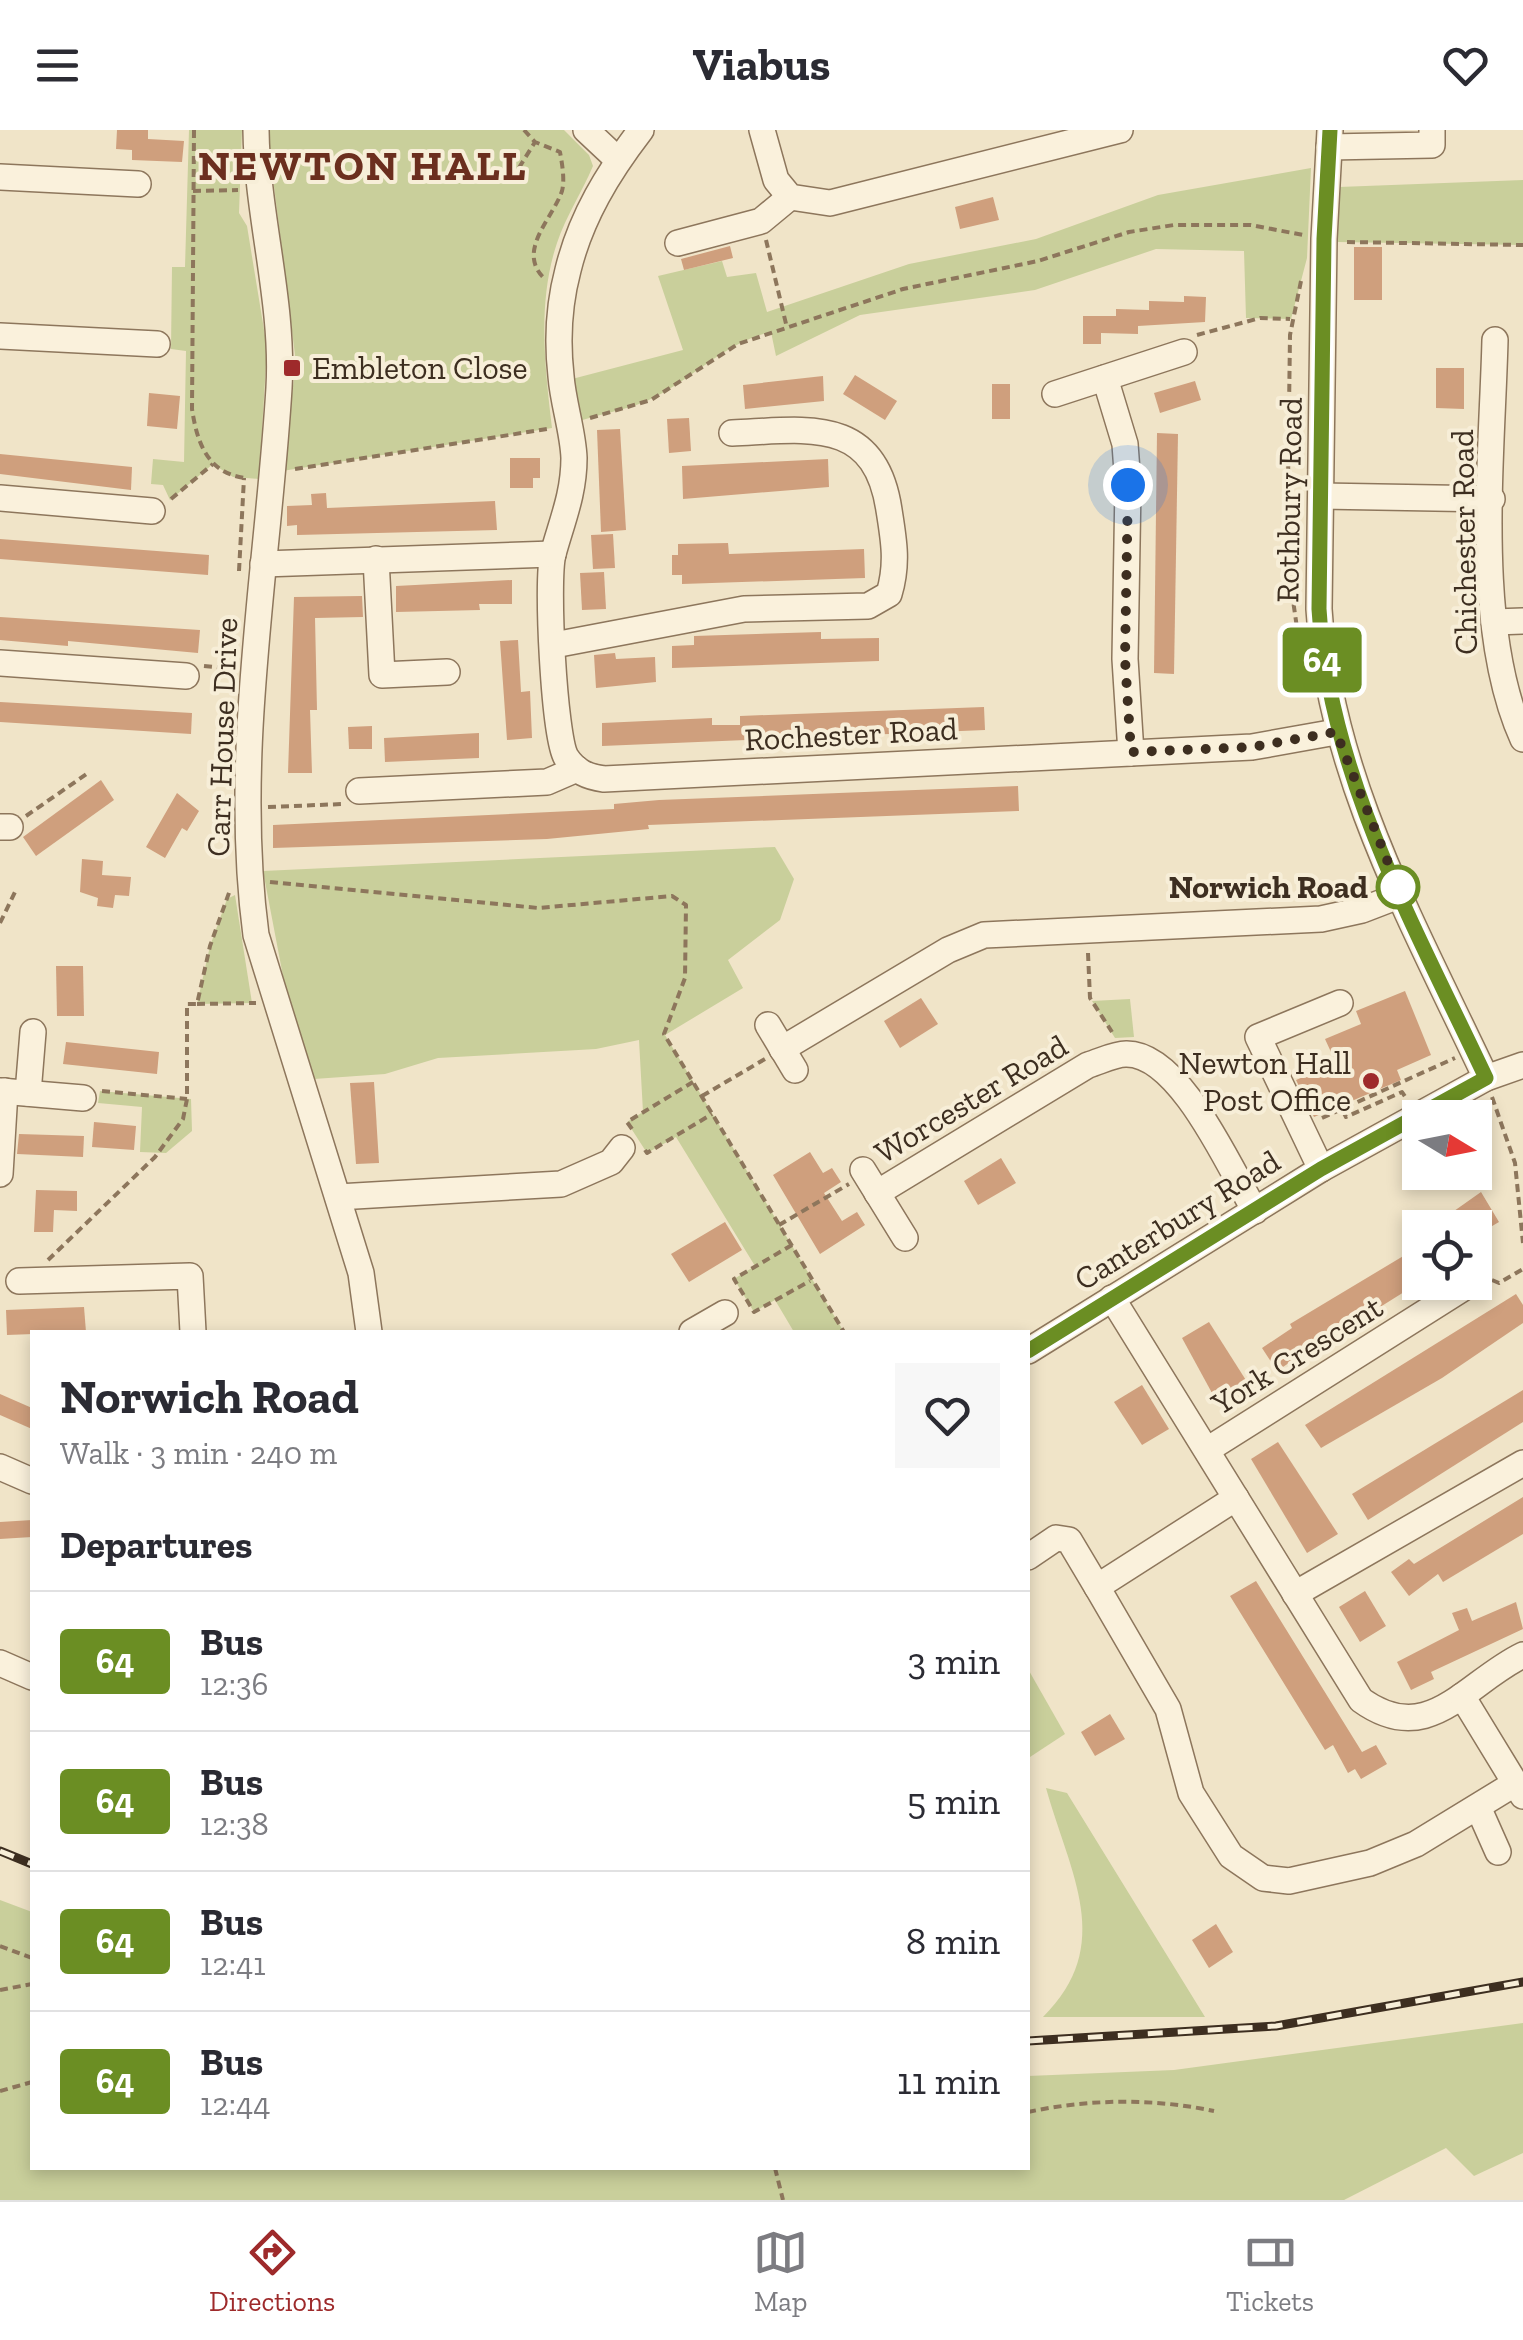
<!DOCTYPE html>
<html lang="en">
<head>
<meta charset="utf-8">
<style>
	body { margin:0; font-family:"Zilla Slab",serif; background:#f7f7f7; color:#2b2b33; height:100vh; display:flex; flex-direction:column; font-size:38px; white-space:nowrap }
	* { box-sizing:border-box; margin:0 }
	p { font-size:32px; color:#7c7c81 }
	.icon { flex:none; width:55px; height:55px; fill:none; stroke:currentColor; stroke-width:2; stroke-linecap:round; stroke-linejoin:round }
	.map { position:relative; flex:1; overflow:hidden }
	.drawer { position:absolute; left:30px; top:1200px; width:1000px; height:840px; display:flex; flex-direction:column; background:#fff; border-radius:0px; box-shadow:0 5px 15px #0003 }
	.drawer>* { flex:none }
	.badge { padding:0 20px; border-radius:8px; font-size:35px; line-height:65px }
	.needle { width:65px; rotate:100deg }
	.tools { position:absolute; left:1402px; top:970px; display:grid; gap:20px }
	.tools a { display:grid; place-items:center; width:90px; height:90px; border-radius:0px; background:#fff; box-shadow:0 5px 15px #0003; font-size:50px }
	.you { position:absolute; width:50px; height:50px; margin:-25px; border:8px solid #fff; border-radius:50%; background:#1a73e8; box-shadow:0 0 0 15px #1a73e833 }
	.map>.badge { position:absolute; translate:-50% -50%; box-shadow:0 0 0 5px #fff }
	h2 { padding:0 30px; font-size:38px; line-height:90px }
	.round { display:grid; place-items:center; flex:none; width:105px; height:105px; border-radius:0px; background:#f7f7f7 }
	.summary { display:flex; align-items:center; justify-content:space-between; height:170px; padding:0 30px }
	h1 { font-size:48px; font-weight:800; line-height:75px }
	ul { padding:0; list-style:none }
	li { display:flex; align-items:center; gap:30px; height:140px; padding:0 30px; border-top:2px solid #e1e1e2 }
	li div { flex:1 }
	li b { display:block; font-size:38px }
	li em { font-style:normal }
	li .badge { min-width:110px; font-weight:700; text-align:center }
	header { display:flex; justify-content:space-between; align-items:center; height:130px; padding:0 30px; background:#fff; font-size:45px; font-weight:800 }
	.dock { display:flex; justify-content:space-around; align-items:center; height:140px; border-top:2px solid #e1e1e2; background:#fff; font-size:28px; color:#7c7c81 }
	.dock a { display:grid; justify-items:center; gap:5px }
	.dock .on { color:#9e2a2b }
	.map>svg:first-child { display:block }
</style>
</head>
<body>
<header><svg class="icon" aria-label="menu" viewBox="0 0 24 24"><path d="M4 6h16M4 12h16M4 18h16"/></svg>Viabus<svg class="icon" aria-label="heart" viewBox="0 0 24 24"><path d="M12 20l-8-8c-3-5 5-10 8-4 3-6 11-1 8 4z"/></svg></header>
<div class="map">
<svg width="1523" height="2070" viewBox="0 0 1523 2070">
	<rect width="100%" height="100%" fill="#f0e4c8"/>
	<g fill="#c9cf9b">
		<polygon points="189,0 242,0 239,83 247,96 267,218 259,349 233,347 213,334 170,370 163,355 151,354 153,329 184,332 186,221 171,219 172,137 185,137"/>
		<path d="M267,0H564L589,25L593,36C582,62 566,86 557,113C537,172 545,238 552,298L282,341L296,233Z"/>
		<path d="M1311,38L1307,128L1291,189L1246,188L1244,121L1156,119L1035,160L860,185L776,226L771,202C728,211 693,248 655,267C632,279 604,283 579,291L572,249L683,220L658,146L722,131L727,147L756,143L767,182L909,134L1036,109L1158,65Z"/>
		<polygon points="1523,50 1523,115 1337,112 1339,57"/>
		<polygon points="775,717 794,749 780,790 728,830 743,858 665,905 844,1202 794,1202 775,1170 754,1182 734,1149 755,1136 676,1007 647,1023 627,992 643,982 639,910 596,919 438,928 385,944 314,949 287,867 263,741"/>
		<polygon points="235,765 252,873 197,874 210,816 227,769"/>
		<polygon points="1130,869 1134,907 1115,908 1092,871"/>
		<polygon points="100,961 191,969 192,1001 166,1023 140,1022 142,977 98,973"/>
		<polygon points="1028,1539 1065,1604 1030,1627 1028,1623"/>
		<path d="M1046,1658L1067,1663L1205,1887H1043C1116,1815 1070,1744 1046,1658Z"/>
		<polygon points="0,1770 32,1782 32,2038 1028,2038 1028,1946 1174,1940 1523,1893 1523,2023 1474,2046 1446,2018 1344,2070 0,2070"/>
	</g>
	<g fill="#cf9f7d">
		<polygon points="117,0 148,0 148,9 184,11 182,32 132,30 132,20 116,19"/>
		<polygon points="993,67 999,90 960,99 955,77"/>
		<polygon points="730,116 733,128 684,140 681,129"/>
		<rect x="1354" y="117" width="28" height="53"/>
		<polygon points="1184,166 1206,167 1205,192 1138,196 1138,204 1101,203 1101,214 1083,214 1083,186 1116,186 1116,179 1149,180 1149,171 1184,172"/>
		<polygon points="1436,238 1464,238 1464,279 1436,278"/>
		<polygon points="855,245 897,271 885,290 843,264"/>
		<polygon points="823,246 824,271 745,279 743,255"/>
		<polygon points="1195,251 1201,270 1160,283 1154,263"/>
		<rect x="992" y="254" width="18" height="35"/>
		<polygon points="149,263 180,266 177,299 147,296"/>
		<polygon points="689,288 691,321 669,323 667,289"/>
		<polygon points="620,299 626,400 601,402 597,300"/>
		<polygon points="1157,303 1178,304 1174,544 1154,543"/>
		<polygon points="0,324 132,337 131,360 0,344"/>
		<polygon points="510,328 540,328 540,348 533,348 533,358 510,358"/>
		<polygon points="828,329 829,357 683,369 682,336"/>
		<polygon points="326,363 327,378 495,371 497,400 297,405 297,395 287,396 287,376 312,375 311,364"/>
		<polygon points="613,404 615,438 593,439 591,405"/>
		<polygon points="0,409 209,425 208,445 0,429"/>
		<polygon points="728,413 729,424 864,419 865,448 682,454 682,445 672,445 672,425 678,425 678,414"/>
		<polygon points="604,442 606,479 582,480 580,443"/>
		<polygon points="512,450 512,474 479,474 480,480 396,482 396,456"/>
		<polygon points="362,466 363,487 315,488 317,580 310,580 312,643 288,643 294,467"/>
		<polygon points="0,487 200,500 198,523 68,511 68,516 0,510"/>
		<polygon points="821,502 821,509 879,508 879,531 672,538 672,516 694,515 694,506"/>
		<polygon points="518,510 521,562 530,561 532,608 507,610 500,511"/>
		<polygon points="615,523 616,529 655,527 656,552 596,558 594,525"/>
		<polygon points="0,572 192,583 191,604 0,592"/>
		<polygon points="984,577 985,600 602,616 602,593 712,588 712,595 740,595 740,586"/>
		<polygon points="372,596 372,619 349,619 348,597"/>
		<polygon points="479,603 479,628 385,632 384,608"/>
		<polygon points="101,650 114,670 36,726 23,707"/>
		<polygon points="1018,656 1019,681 648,695 649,699 547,709 273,718 273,695 614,679 614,674 659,670"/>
		<polygon points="177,663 199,681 187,701 182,698 165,728 146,717"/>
		<polygon points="82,729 103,731 102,745 131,747 129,766 115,765 113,778 97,776 98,768 80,762"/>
		<polygon points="56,836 83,836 84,886 57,886"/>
		<polygon points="1405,861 1431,925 1397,940 1401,950 1314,987 1296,950 1336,933 1325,909 1361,894 1356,881"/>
		<polygon points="921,868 938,894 900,918 884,891"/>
		<polygon points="66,912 159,922 157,944 63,934"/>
		<polygon points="374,952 379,1033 356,1034 350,953"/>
		<polygon points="94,992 136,996 134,1020 92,1017"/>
		<polygon points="19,1004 84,1006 83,1027 17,1024"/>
		<polygon points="810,1022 823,1043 832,1038 841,1052 824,1063 842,1091 857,1082 865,1095 820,1124 773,1045"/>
		<polygon points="1001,1028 1016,1053 978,1075 964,1051"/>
		<polygon points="36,1060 77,1061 77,1081 54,1080 53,1102 34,1102"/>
		<polygon points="1481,1062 1499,1092 1475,1106 1475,1098 1430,1098"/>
		<polygon points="725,1092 742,1120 689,1152 671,1124"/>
		<polygon points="1420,1116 1420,1152 1353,1194 1351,1191 1277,1241 1262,1218 1292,1198 1290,1194"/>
		<polygon points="1516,1164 1523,1175 1523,1193 1442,1248 1321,1318 1305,1295"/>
		<polygon points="84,1177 86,1202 7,1205 6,1180"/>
		<polygon points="1209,1192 1249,1255 1218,1274 1182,1208"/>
		<polygon points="1142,1255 1169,1299 1142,1315 1114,1272"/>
		<polygon points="1523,1260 1523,1292 1368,1390 1352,1364"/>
		<polygon points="0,1264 32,1278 32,1299 0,1285"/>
		<polygon points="1278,1312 1338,1404 1307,1423 1251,1329"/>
		<polygon points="1523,1367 1523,1404 1443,1452 1438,1444 1409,1466 1391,1442 1409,1429 1414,1434"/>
		<polygon points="32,1390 32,1407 0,1409 0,1392"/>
		<polygon points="1256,1451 1362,1622 1376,1615 1387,1634 1361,1649 1355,1639 1348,1643 1333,1615 1325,1620 1230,1466"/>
		<polygon points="1365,1461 1386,1496 1360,1512 1339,1477"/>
		<polygon points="1516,1472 1523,1499 1431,1542 1434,1549 1411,1560 1397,1532 1459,1500 1452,1483 1467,1478 1472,1491"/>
		<polygon points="1110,1584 1125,1609 1095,1626 1081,1602"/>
		<polygon points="1216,1794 1233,1822 1209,1838 1192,1810"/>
	</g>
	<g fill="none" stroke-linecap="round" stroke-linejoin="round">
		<g stroke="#8d765c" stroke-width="28">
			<g id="minor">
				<path d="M256,0C257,86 284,172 279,258C268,439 232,625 256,805L361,1143L369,1202"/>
				<polyline points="586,0 618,30"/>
				<path d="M641,0C608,43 581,87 568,140C559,174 557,211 561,246C563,273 573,301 574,328C574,364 562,391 553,424C546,450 554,606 566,627C576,642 588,647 604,649L1252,617L1336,602"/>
				<polyline points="762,0 776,50 790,67 830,73 1120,0"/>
				<path d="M1330,0L1324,109L1319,479C1329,645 1416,799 1486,948"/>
				<polyline points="1329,17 1432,15 1432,0"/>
				<polyline points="0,47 138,54"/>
				<polyline points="678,113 761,91 790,67"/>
				<polyline points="0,206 157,214"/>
				<path d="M1495,210C1492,330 1473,499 1523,609"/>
				<polyline points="1105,248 1125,314 1128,355 1125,529 1131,623"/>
				<polyline points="1055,264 1184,222"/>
				<polyline points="1321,366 1492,369"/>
				<polyline points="0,368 152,381"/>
				<polyline points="376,429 382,545 447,542"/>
				<polyline points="263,434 553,424"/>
				<polyline points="1494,492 1523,491"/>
				<path d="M554,515L744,479L868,476L889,464C898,434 894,411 889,380C875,285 806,300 732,303"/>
				<polyline points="0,533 186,546"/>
				<polyline points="359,661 547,652 577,639"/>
				<polyline points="0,697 10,697"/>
				<polyline points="768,895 795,940"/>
				<polyline points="782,919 948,820 984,805 1321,789 1362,780 1401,765"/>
				<polyline points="0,961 83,968"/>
				<polyline points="28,963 33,902"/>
				<polyline points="1321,1039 1258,907 1340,873"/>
				<polyline points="863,1040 905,1108"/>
				<polyline points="0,1044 5,961"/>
				<path d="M877,1063L1088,935C1099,932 1114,924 1126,924C1180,923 1230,1039 1255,1081"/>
				<polyline points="338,1067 561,1054 611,1032 622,1018"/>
				<polyline points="19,1151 190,1146 193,1202"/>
				<path d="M1112,1168L1361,1570C1429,1619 1465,1553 1523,1525"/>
				<polyline points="692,1202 725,1183"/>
				<polyline points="1028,1221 1321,1039 1486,948 1523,935"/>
				<polyline points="1207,1320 1473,1152"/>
				<polyline points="0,1337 32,1351"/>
				<polyline points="1236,1368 1097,1457 1168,1579 1191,1663 1231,1726 1263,1748 1289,1751 1370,1733 1416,1714 1514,1654"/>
				<polyline points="1028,1427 1056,1408 1069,1410 1097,1457"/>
				<polyline points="1295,1464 1523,1333"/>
				<polyline points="0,1533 32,1547"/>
				<polyline points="1462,1566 1523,1666"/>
				<polyline points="1478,1677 1498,1722"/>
			</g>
		</g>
		<g stroke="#8d765c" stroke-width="4" stroke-dasharray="8 5" stroke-linecap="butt">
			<path d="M194,0L192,279C197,312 207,343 245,348"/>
			<path d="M524,0L535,12L560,22C562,33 565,50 562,61C553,88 516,121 544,148"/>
			<polyline points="512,49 535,12"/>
			<polyline points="193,61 238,60"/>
			<polyline points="766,110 787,198"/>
			<polyline points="1347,112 1523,115"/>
			<polyline points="1301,151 1290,205 1287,429 1303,539"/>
			<polyline points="1197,205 1260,188 1290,189"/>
			<polyline points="590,288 651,270 738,214 903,159 1038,131 1129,102 1174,95 1251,95 1303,105"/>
			<polyline points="295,339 547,299"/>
			<polyline points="171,369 213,334"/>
			<polyline points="239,441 244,348"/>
			<polyline points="204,536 234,539"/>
			<polyline points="268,677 343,674"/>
			<polyline points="26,686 88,643"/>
			<polyline points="270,752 538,778 672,766 686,775 685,848 664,904 844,1202"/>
			<polyline points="0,793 15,762"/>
			<polyline points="1088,823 1090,868 1112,902"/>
			<polyline points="197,874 256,873"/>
			<polyline points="102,961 187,969"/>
			<polyline points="702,966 765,929"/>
			<polyline points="1492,967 1515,1033 1523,1113"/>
			<polyline points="1343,981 1346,987 1402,962 1406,968"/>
			<polyline points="1322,988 1455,928"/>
			<polyline points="632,999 627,992 693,952"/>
			<polyline points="645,1020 647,1023 712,984"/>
			<polyline points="779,1095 849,1054"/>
			<polyline points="792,1115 734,1149 754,1182 810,1151"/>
			<polyline points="48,1130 155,1027 183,989 187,969 187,874 197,874 210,816 230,760"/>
			<polyline points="1492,1150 1499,1153 1523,1139"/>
			<polyline points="0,1816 32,1828"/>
			<polyline points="0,1860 32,1854"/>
			<polyline points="0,1961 32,1952"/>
			<path d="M1028,1982C1089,1969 1152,1968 1214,1981"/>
			<polyline points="775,2038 783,2070"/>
		</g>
		<use href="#minor" stroke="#faf1dc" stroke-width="25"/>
		<g stroke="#3d2e20" stroke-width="9">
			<g id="rail">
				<polyline points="0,1721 32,1734"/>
				<polyline points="1028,1911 1276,1896 1523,1852"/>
			</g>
		</g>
		<use href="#rail" stroke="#f7eed8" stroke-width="5" stroke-dasharray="15" stroke-linecap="butt"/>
	</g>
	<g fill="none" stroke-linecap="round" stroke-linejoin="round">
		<g stroke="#fff" stroke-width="22">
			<path id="line" d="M1028,1221L1321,1039L1486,948C1416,799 1329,645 1319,479L1324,109L1330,0"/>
		</g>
		<use href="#line" stroke="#6b8e23" stroke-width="15"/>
		<polyline stroke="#3d2e20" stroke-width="10" stroke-dasharray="0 18" points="1128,355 1125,529 1131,622 1252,617 1336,602 1401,765 1398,757"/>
	</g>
	<g fill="#9e2a2b" stroke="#f7eed8" stroke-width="4">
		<rect x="282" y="228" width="20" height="20" rx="5"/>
		<circle cx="1371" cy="951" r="10"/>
	</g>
	<circle fill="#fff" stroke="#6b8e23" stroke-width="5" cx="1398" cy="757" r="20"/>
	<g text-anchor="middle" stroke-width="8" stroke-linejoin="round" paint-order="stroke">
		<g font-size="32" fill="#3d2e20" stroke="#f7eed8" text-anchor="start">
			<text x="312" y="249">Embleton Close</text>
			<text x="1351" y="944" text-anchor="end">Newton Hall<tspan x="1351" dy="37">Post Office</tspan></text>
		</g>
		<g font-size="32" fill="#3d2e20" stroke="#f7eed8">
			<text transform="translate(1289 370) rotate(-89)" y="11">Rothbury Road</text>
			<text transform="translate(1464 412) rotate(-91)" y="11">Chichester Road</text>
			<text transform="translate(851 604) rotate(-3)" y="11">Rochester Road</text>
			<text transform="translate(222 607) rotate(-88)" y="11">Carr House Drive</text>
			<text transform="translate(971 969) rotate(-31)" y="11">Worcester Road</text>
			<text transform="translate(1177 1090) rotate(-32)" y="11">Canterbury Road</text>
			<text transform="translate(1297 1225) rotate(-32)" y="11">York Crescent</text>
		</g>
		<g font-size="32" font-weight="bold" fill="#3d2e20" stroke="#f7eed8" text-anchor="end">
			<text x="1368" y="768">Norwich Road</text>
		</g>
		<g font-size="42" font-weight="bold" letter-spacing="2.5" fill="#6b2e1e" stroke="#f7eed8">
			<text x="363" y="50">NEWTON HALL</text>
		</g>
	</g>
</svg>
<div class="tools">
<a><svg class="needle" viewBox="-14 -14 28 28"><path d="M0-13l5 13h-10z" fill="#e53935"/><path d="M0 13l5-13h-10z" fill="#7c7c81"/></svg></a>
<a><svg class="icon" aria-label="locate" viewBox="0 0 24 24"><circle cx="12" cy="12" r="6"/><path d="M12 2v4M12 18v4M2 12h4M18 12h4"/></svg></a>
</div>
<div class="you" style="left:1128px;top:355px"></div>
<b class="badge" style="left:1322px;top:530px;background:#6b8e23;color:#fff">64</b>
<section class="drawer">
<div class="summary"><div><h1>Norwich Road</h1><p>Walk · 3 min · 240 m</p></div><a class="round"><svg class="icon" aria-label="heart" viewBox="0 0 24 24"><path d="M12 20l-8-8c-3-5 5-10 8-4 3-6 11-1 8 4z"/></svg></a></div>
<h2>Departures</h2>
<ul>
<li><span class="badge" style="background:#6b8e23;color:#fff">64</span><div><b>Bus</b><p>12:36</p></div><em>3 min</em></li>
<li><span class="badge" style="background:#6b8e23;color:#fff">64</span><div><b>Bus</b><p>12:38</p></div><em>5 min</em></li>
<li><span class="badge" style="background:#6b8e23;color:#fff">64</span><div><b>Bus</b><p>12:41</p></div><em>8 min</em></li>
<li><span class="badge" style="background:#6b8e23;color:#fff">64</span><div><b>Bus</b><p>12:44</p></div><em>11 min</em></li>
</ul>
</section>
</div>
<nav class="dock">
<a class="on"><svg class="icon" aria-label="directions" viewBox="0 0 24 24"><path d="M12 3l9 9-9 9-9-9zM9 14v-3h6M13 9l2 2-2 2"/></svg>Directions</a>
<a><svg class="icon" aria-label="map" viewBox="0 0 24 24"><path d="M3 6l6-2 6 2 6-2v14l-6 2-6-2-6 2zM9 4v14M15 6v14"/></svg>Map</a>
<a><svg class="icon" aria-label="tickets" viewBox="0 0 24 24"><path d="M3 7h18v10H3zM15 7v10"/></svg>Tickets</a>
</nav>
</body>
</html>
